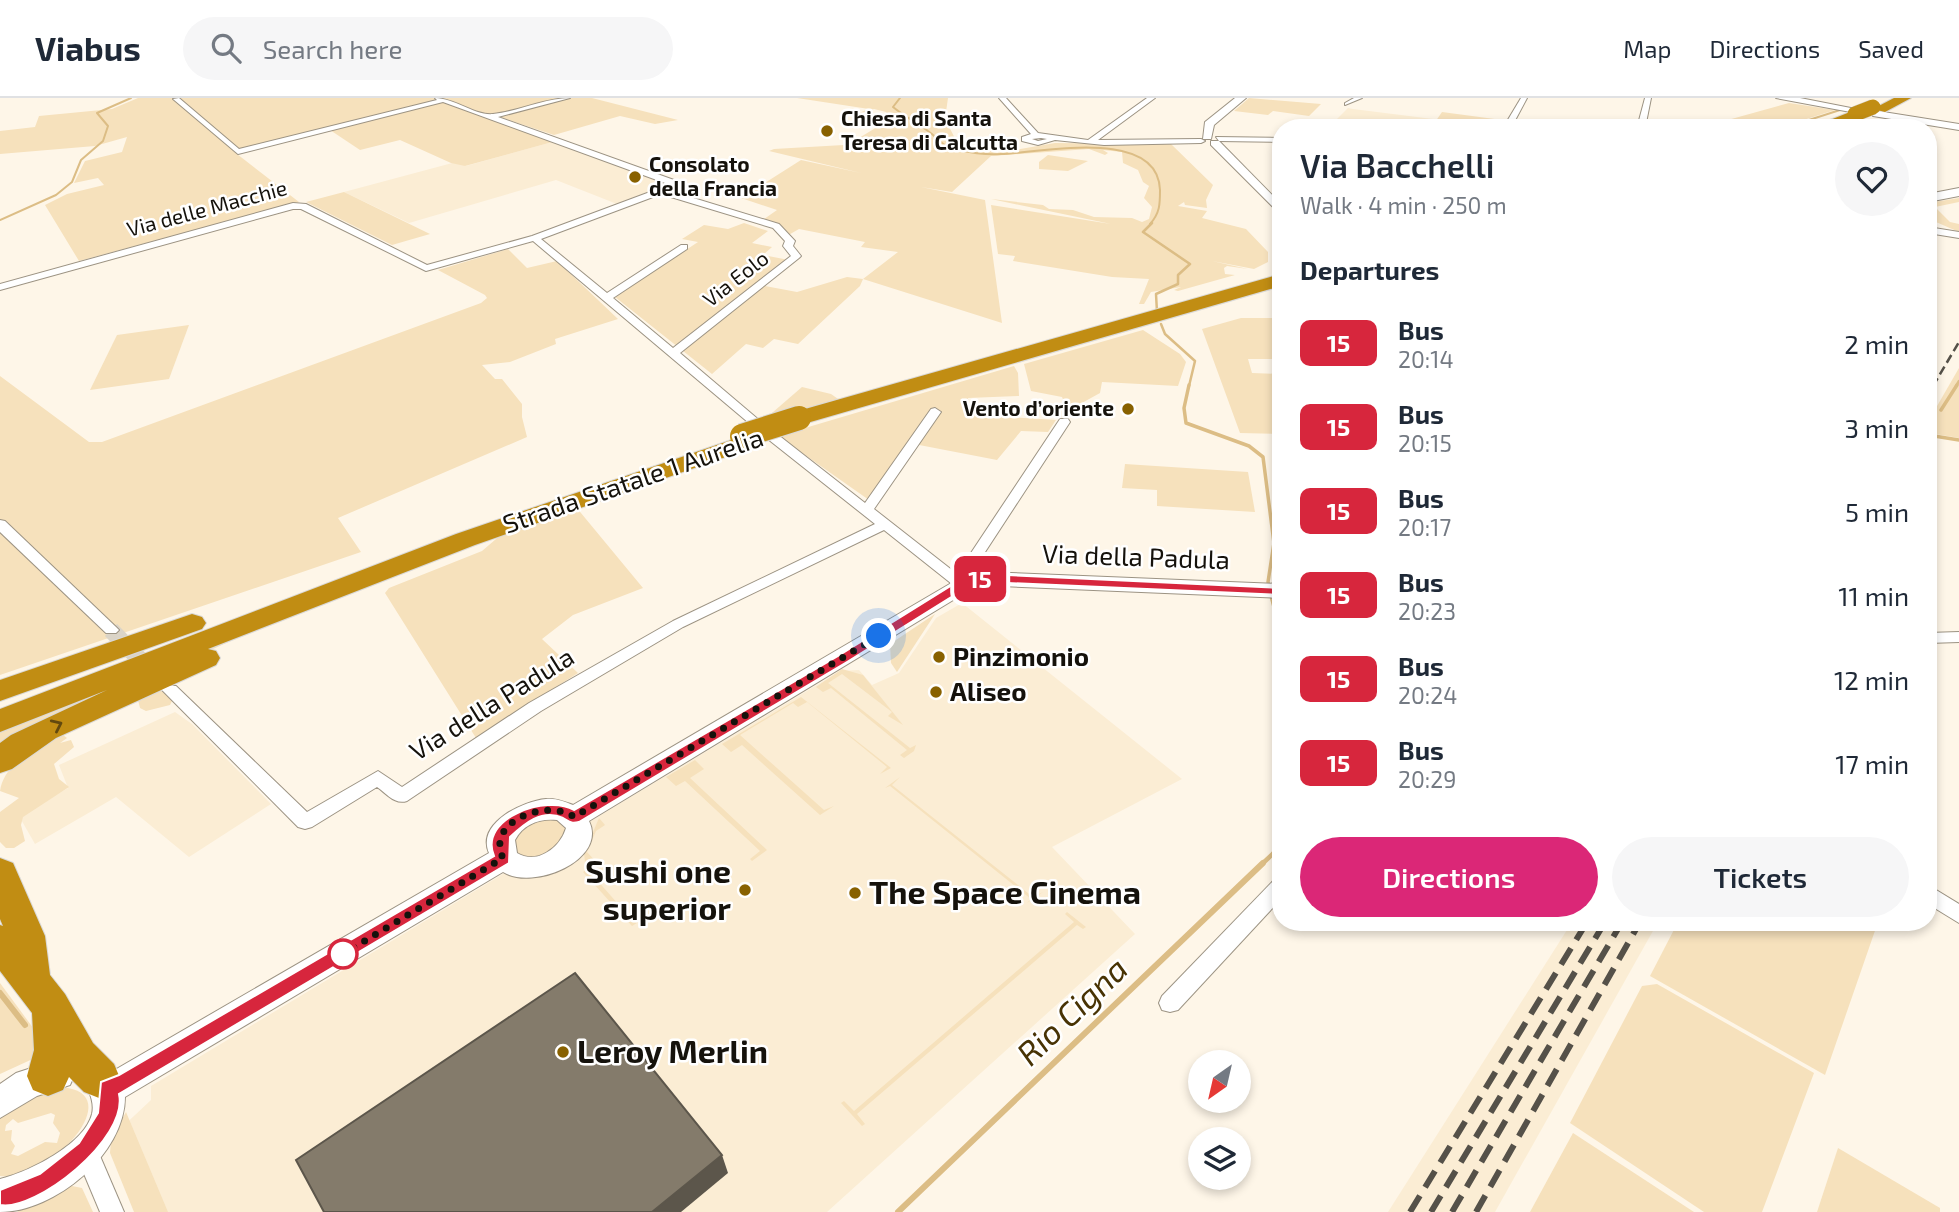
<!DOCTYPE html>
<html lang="en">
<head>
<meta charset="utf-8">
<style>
	body { margin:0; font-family:"Exo 2",sans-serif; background:#f6f6f7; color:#1f2937; height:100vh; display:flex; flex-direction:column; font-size:26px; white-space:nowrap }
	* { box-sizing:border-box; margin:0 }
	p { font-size:23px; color:#747a83 }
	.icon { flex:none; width:38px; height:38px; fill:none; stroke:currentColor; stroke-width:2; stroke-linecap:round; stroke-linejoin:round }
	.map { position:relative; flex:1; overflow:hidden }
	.panel { position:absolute; left:1272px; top:21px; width:665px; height:812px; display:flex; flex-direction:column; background:#fff; border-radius:28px; box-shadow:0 4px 10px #0003 }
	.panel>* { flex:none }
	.badge { padding:0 14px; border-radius:10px; font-size:24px; line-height:46px }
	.needle { width:46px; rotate:214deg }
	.tools { position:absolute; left:1188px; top:952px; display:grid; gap:14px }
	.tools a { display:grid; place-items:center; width:63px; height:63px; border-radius:50%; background:#fff; box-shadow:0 4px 10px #0003; font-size:35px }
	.you { position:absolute; width:35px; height:35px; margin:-18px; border:5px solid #fff; border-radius:50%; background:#1a73e8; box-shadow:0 0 0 10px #1a73e833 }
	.map>.badge { position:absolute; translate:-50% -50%; box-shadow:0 0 0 4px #fff }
	h2 { padding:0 28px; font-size:26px; line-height:63px }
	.round { display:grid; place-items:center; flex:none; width:74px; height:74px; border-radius:37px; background:#f6f6f7 }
	.headline { display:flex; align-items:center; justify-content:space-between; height:119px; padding:0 28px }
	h1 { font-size:33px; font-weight:600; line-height:52px }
	.cta { display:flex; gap:14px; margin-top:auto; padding:14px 28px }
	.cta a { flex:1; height:80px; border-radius:42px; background:#db2777; color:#fff; font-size:28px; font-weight:600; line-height:80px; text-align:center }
	.cta a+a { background:#f6f6f7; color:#1f2937 }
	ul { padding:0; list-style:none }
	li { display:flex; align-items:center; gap:21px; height:84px; padding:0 28px }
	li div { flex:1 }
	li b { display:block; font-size:26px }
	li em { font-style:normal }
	li .badge { min-width:77px; font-weight:700; text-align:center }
	header { display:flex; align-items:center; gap:42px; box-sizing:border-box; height:98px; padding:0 35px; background:#fff; border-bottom:2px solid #e0e1e3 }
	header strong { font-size:33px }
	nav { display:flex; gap:38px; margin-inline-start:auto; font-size:24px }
	.search { width:490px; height:63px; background:#f6f6f7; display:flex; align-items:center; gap:18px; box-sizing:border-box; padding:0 24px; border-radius:38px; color:#747a83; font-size:26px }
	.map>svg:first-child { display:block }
</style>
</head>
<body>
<header>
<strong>Viabus</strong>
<div class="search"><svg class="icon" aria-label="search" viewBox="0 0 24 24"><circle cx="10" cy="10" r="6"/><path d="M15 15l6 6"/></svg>Search here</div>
<nav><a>Map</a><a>Directions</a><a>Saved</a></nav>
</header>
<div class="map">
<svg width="1959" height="1114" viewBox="0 0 1959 1114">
	<rect width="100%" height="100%" fill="#fef6e8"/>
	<g fill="#fbedd4">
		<polygon points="1348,10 1353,11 1433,21 1428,30 1337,21"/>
		<polygon points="556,43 663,83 665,87 617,106 556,82 409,125 344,94 456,64 466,68"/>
		<polygon points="962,505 1182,681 1052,749 1135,836 827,1114 153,1114 118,1033 151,1002 151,988 840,573 859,572 872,587 899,575 936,520"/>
		<polygon points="175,614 192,626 271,706 189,759 116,699 35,746 19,718 68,690 59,667"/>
		<polygon points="1572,824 1658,824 1495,1114 1388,1114"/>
	</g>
	<g fill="#f6e1bc" fill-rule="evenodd">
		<polygon points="138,0 561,0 488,18 556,43 465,68 451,65 400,42 360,52 330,32 237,56 299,104 79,163 45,107 67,96 104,87 98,80 74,85 85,63 122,54 127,39 95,48 0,56 0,33 35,29 39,18 112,11"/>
		<polygon points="571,0 592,0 678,22 655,26 620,18 554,37 500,19"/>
		<path d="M797,0H948L945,21L960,50C972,53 987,49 997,55L1055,45L1171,46L1213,87L1206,102L1207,110L1185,107L1184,104L1178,108L1207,113L1202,120L1246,131L1268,154V164L1254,171L1212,163L1248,171L1227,168L1224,170L1225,176L1235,177L1178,193L1174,192L1181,189L1151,194L1144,206H1139L1149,181L1112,179L1013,163L1015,158L998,156L991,107L1111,126L991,101L1043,107L1049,111L1073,112L1094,119L1132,120L1142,124L1149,121L1152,109L1144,100L1149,88L1143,84L1138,72L1123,65L1122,54L1103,52L1108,55L1105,57L1089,51L991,58L952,94L921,89L985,102L1002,225L863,181L860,188L798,246L774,241L763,250L746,246L712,276L615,199L698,144L682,141L704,127L728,131L744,125L768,133L752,145L772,149L763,157L794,163L765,188L797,194L847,179L863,181L898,154L861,149L865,144L799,131L785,139L773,129L760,124L777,112L741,100L801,62L861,75L769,53L774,51L913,43H854L887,23L890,20L886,14L874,11L849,19L869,11Z"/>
		<polygon points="1249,0 1321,6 1309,18 1273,13 1268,17 1234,13"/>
		<polygon points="1789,5 1835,12 1778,30 1699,30"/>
		<polygon points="1442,14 1502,22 1498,30 1431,30"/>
		<polygon points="1048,57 1088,63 1068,73 1039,71 1039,64"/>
		<polygon points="344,94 430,136 392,147 306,104"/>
		<polygon points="1959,100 1959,104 1935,109 1950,124 1959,126 1959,134 1929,121 1928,105"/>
		<polygon points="508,151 527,170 557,163 618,221 555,241 556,246 510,264 482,267 495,281 502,281 522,306 522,319 527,339 338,420 361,454 0,577 0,278 89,344 102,344 481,205 487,200 485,197 438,172"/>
		<polygon points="1241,220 1281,220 1281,268 1279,261 1248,261 1252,275 1281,276 1281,336 1240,335 1202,231"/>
		<polygon points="189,227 169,281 90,292 117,237"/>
		<polygon points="1143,232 1180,256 1186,264 1178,288 1102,284 1100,295 1071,311 1067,311 1062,299 1031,293 1024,266"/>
		<polygon points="1014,268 1018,275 1019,298 968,300 969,309 990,318 1056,322 1048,334 1021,333 997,362 914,346 869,402 778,338"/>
		<polygon points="1959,270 1959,340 1929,335 1929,322"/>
		<polygon points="802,289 831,296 841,303 765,321"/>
		<polygon points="1125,366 1248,374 1255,414 1157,408 1157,392 1122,390"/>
		<polygon points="576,409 643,490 573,517 542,541 578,575 476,640 385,495 389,490 482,453 503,435"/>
		<polygon points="298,511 0,652 0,630"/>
		<polygon points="935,516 897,574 891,565 890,546"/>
		<polygon points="842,571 863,577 903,627 888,618 892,614 842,576 828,585 910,650 916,647 914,653 904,660 900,657 907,652 831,590 823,594 816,589"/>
		<polygon points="160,592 173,601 170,607 146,613 140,610 138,602"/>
		<polygon points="801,599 891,670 880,676 887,669 807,604 798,609 793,605 740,637 824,712 834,708 820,717 742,647 731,654 722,646"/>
		<path d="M63,637L67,640L60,645L71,642L74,649L54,666L59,681L69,689L23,719L21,727L25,743L14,750H6L0,744V714L19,700L0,693C4,665 38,647 63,637Z"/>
		<polygon points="695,662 704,671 690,680 767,752 752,763 750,761 760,753 685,683 676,688 666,679"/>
		<polygon points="900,679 892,687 1033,799 1043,794 1027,805 1031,801 890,688 885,690"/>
		<path d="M555,720L566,730L567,737C550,754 538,767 514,754L512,743L525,725Z"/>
		<polygon points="599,720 605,727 596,733 587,754 598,766 588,772 634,824 645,820 632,828 583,774 586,772 584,755"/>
		<polygon points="1067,814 1086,829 1083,831 1077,827 857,1016 865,1026 862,1028 841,1005 844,1003 854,1013 1074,824 1065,816"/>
		<polygon points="1678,824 1878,824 1825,977 1650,878"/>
		<polygon points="0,885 39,938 37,959 0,976"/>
		<polygon points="1657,886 1814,975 1762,1114 1704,1114 1570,1025 1642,888"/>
		<path d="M55,989C136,989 51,1085 0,1078V1019L21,1003ZM51,1015L55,1017L53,1025L60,1035L57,1045L45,1044L18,1058L11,1056L15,1048L11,1042L12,1032L5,1033L6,1027L13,1021L18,1025Z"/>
		<polygon points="126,1014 168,1114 134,1114 110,1055 111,1042"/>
		<polygon points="1573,1035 1694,1114 1530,1114"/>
		<polygon points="1838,1050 1940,1110 1940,1114 1817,1114"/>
		<polygon points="67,1087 82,1090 93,1114 17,1114"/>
	</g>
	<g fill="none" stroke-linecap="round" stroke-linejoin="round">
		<g stroke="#dcbd85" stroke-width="2">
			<path d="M900,0L893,9C904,18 917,25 928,33C941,42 940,48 958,52C972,55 986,57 1001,56C1040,55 1158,28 1160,92C1160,106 1160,115 1150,126"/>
			<polyline points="1784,30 1840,12"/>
			<polyline points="0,122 56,97 72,84 81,62 103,43 108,28 97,15 131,0"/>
		</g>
		<g stroke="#dcbd85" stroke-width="2.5">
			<polyline points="1152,125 1143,134 1190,166 1178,177 1178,186 1156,196 1157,214"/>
			<polyline points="1161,226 1165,236 1195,263 1189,288"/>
			<polyline points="1956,288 1959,283"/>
		</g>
		<g stroke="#dcbd85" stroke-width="3.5">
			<polyline points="1189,287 1184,310 1186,325 1249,348 1263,359 1274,445 1268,484 1272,497"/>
			<polyline points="1941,312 1957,287"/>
			<polyline points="1928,337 1959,342"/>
		</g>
		<g stroke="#dcbd85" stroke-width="4.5">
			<polyline points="1271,496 1281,533"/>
			<polyline points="1261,767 1281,748"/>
		</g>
		<g stroke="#dcbd85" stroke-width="6">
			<polyline points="0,895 25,927"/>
			<polyline points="898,1114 1263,765"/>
		</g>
		<polyline stroke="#dbd4c7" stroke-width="17" stroke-dasharray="17 9" stroke-linecap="butt" points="111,532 151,573"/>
		<g stroke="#9c9383" stroke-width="2">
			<g id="street">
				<path d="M179,0L239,51L437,2L435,0C454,0 476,18 493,16C520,13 544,0 570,0L498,19L674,82V86L667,92L779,126L795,143L793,148L801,158L799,160L680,255L766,328L764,331H756L533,143L426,173L301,111H293L0,192V186L293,105L306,106L427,167L532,138L658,91L665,85L443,4L238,56L173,1ZM661,96L773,130L785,143L783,148L791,158L673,250L613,200L687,151V147H681L607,195L541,141Z"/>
				<path d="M999,0H1006L1038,35L1088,42L1147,0H1155L1098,42L1201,41L1205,43L1201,45L1104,47L1055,42L1038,47L1022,43V39L1031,36ZM1041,40L1047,41L1038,43L1032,41Z"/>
				<polygon points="1354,0 1362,0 1345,7 1345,5"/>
				<polygon points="1521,0 1527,0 1511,30 1503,30"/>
				<polygon points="1645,0 1651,0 1645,30 1637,30"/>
				<polygon points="1314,23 1339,28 1308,30"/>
				<polygon points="1216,39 1281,40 1281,44 1219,43"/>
				<polygon points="1928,129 1959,134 1959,140 1928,135"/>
				<path d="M935,310L941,314L874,411L957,476L1060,321H1068L1070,324L972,474L967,490H957L884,432L683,529L541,613L407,703C395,707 387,696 377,689L312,729L305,731L298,729L162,592L164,588H176L307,714L378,673L402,689L529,605L673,523L875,426L769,342V336H777L865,405L931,311Z"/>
				<polygon points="0,422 5,423 116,529 119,532 116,535 106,535 0,434"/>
				<polygon points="1959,534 1959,544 1928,545 1928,535"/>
				<polygon points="1281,780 1281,801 1178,912 1170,914 1162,912 1159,905 1162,898 1274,782"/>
				<polygon points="1928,787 1959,806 1959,825 1928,806"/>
				<polygon points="86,1040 94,1044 124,1114 100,1114 74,1052 78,1044"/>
			</g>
		</g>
		<g stroke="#9c9383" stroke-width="2">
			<g id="secondary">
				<polygon points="1235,0 1246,0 1214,27 1211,41 1203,41 1205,24"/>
				<polygon points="1776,0 1800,0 1861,12 1856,15"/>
				<polygon points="1877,13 1959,26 1959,32 1873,18 1873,14"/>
				<polygon points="1211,43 1219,43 1281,106 1281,117 1211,47"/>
				<polygon points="1959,90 1959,98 1928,104 1928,96"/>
				<path d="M984,474L1281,486V500L978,487L589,723C608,762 533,793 503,774L125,999C125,1056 55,1114 0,1114V1081C28,1074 84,1047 92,1016C95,1003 88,992 83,980L88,969L99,965L113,973L489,755C476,725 523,703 546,701C556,700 565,704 573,707L965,477ZM557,722L566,730C560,750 537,767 517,755L515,742C523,726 540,720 557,722Z"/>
				<polygon points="59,961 70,965 75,976 70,987 37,998 0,1020 0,986 16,975"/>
			</g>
		</g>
		<g stroke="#dad9d8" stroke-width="2">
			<g id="highway">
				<polygon points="1894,0 1911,0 1885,14 1873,11"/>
				<polygon points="1855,12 1862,16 1860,19 1831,30 1810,30"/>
				<polygon points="1281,176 1281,188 807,325 791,325 788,320 791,315"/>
				<polygon points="749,336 757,338 761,343 757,348 475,447 208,551 216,553 220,560 216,567 56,640 12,671 0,675 0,645 11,637 107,592 0,634 0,611 456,436"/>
				<polygon points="192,516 202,519 206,525 202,531 0,603 0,582"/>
				<polygon points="0,760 13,765 45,838 50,877 65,896 93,945 114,966 120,980 114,994 99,1000 84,994 69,979 63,992 48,998 33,992 27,978 34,952 32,915 0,873 0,827 3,828 0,821"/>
			</g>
		</g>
		<use href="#street" fill="#fff" fill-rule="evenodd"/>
		<use href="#secondary" fill="#fff" fill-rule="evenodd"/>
		<use href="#highway" fill="#c18d13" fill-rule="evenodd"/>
		<polyline stroke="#555149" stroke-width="2.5" stroke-dasharray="9 4.5" stroke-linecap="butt" points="1933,288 1959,244"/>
		<polyline stroke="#555149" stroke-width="3.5" stroke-dasharray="11 6" stroke-linecap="butt" points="1928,296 1934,287"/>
		<g stroke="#555149" stroke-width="6" stroke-dasharray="19 10" stroke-linecap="butt">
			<polyline points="1410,1114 1587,824"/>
			<polyline points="1431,1114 1605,824"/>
			<polyline points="1452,1114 1622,824"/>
			<polyline points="1476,1114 1640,824"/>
		</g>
		<g stroke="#dad9d8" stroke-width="16" stroke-linecap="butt">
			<polyline id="highway-bridge-far1" points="1855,16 1873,9"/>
		</g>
		<g stroke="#dad9d8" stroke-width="26" stroke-linecap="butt">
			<polyline id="highway-bridge" points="742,338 799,320"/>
		</g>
		<use href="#highway-bridge-far1" stroke="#c18d13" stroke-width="15"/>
		<use href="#highway-bridge" stroke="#c18d13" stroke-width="24"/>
	</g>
	<polygon fill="#5c564b" points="722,1057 728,1075 681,1114 652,1114"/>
	<polygon fill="#847b6b" stroke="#5c564b" stroke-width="2" points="575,875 722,1057 652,1114 324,1114 296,1062"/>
	<defs><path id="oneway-chevron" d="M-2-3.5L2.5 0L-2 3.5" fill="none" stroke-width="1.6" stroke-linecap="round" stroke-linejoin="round" transform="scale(1.75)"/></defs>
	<use stroke="#62490f" href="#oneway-chevron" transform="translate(57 627) rotate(-25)"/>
	<path fill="#d7263d" stroke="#fff" stroke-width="2" d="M984,476L1281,490L1287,493L1281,497L985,484L966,490L847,564L579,724C571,726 570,724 563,720C542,710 524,726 510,739L509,765L119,996C129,1041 35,1114 0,1107V1092L40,1076L79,1045L98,1015L101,984L119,977L484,764L494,758C478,720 547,696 574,712L838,558L957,484Z"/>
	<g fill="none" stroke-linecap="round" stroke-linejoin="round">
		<path stroke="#15120c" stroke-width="7" stroke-dasharray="0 12.6" d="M343,856L503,760C485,723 548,700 574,719L879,538"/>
	</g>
	<g fill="#886100" stroke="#fff" stroke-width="2.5">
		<circle cx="827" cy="33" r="7"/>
		<circle cx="635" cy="79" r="7"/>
		<circle cx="1128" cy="311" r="7"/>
		<circle cx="939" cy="559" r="7"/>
		<circle cx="936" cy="594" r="7"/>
		<circle cx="745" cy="792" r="7"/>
		<circle cx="855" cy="795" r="7"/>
		<circle cx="563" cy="954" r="7"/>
	</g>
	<circle fill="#fff" stroke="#d7263d" stroke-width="3.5" cx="343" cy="856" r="14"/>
	<g text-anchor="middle" stroke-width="5" stroke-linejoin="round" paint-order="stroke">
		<g font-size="21" font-weight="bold" fill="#15120c" stroke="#fff" text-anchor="start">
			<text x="841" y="28">Chiesa di Santa<tspan x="841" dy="24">Teresa di Calcutta</tspan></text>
			<text x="649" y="74">Consolato<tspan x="649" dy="24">della Francia</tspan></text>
			<text x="1114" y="318" text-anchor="end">Vento d’oriente</text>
		</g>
		<g font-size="21" fill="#15120c" stroke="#fff">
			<text transform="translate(207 111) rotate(-15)" y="7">Via delle Macchie</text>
			<text transform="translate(736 181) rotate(-38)" y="7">Via Eolo</text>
		</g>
		<g font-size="26" fill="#15120c" stroke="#fff">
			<text transform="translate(633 383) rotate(-19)" y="9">Strada Statale 1 Aurelia</text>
			<text transform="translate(1136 459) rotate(2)" y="9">Via della Padula</text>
			<text transform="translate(492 606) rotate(-32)" y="9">Via della Padula</text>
		</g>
		<g font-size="26" font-weight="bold" fill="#15120c" stroke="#fff" text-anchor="start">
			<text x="953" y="568">Pinzimonio</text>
			<text x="950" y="603">Aliseo</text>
		</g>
		<g font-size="32" font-weight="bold" fill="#15120c" stroke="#fff" text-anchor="start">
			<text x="731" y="785" text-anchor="end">Sushi one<tspan x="731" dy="37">superior</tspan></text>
			<text x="869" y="806">The Space Cinema</text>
			<text x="577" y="965">Leroy Merlin</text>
		</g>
		<g font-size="33" font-style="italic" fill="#483304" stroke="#fff">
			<text transform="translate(1072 913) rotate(-44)" y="12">Rio Cigna</text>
		</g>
	</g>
</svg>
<div class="tools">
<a><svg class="needle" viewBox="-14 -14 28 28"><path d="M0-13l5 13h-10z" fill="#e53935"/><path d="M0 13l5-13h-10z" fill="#747a83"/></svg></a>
<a><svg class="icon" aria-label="layers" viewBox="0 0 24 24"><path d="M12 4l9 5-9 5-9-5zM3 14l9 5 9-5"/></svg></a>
</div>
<div class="you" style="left:879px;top:538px"></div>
<b class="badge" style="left:980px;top:481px;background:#d7263d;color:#fff">15</b>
<section class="panel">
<div class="headline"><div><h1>Via Bacchelli</h1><p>Walk · 4 min · 250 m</p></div><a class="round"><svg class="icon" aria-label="heart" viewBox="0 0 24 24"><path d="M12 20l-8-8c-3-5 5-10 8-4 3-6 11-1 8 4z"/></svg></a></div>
<h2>Departures</h2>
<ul>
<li><span class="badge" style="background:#d7263d;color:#fff">15</span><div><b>Bus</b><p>20:14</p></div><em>2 min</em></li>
<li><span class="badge" style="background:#d7263d;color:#fff">15</span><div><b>Bus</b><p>20:15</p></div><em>3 min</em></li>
<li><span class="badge" style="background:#d7263d;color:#fff">15</span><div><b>Bus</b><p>20:17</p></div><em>5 min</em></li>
<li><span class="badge" style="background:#d7263d;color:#fff">15</span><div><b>Bus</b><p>20:23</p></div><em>11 min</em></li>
<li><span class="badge" style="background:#d7263d;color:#fff">15</span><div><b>Bus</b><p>20:24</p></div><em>12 min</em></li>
<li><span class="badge" style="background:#d7263d;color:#fff">15</span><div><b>Bus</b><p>20:29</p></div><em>17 min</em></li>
</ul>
<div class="cta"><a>Directions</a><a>Tickets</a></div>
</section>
</div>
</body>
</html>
